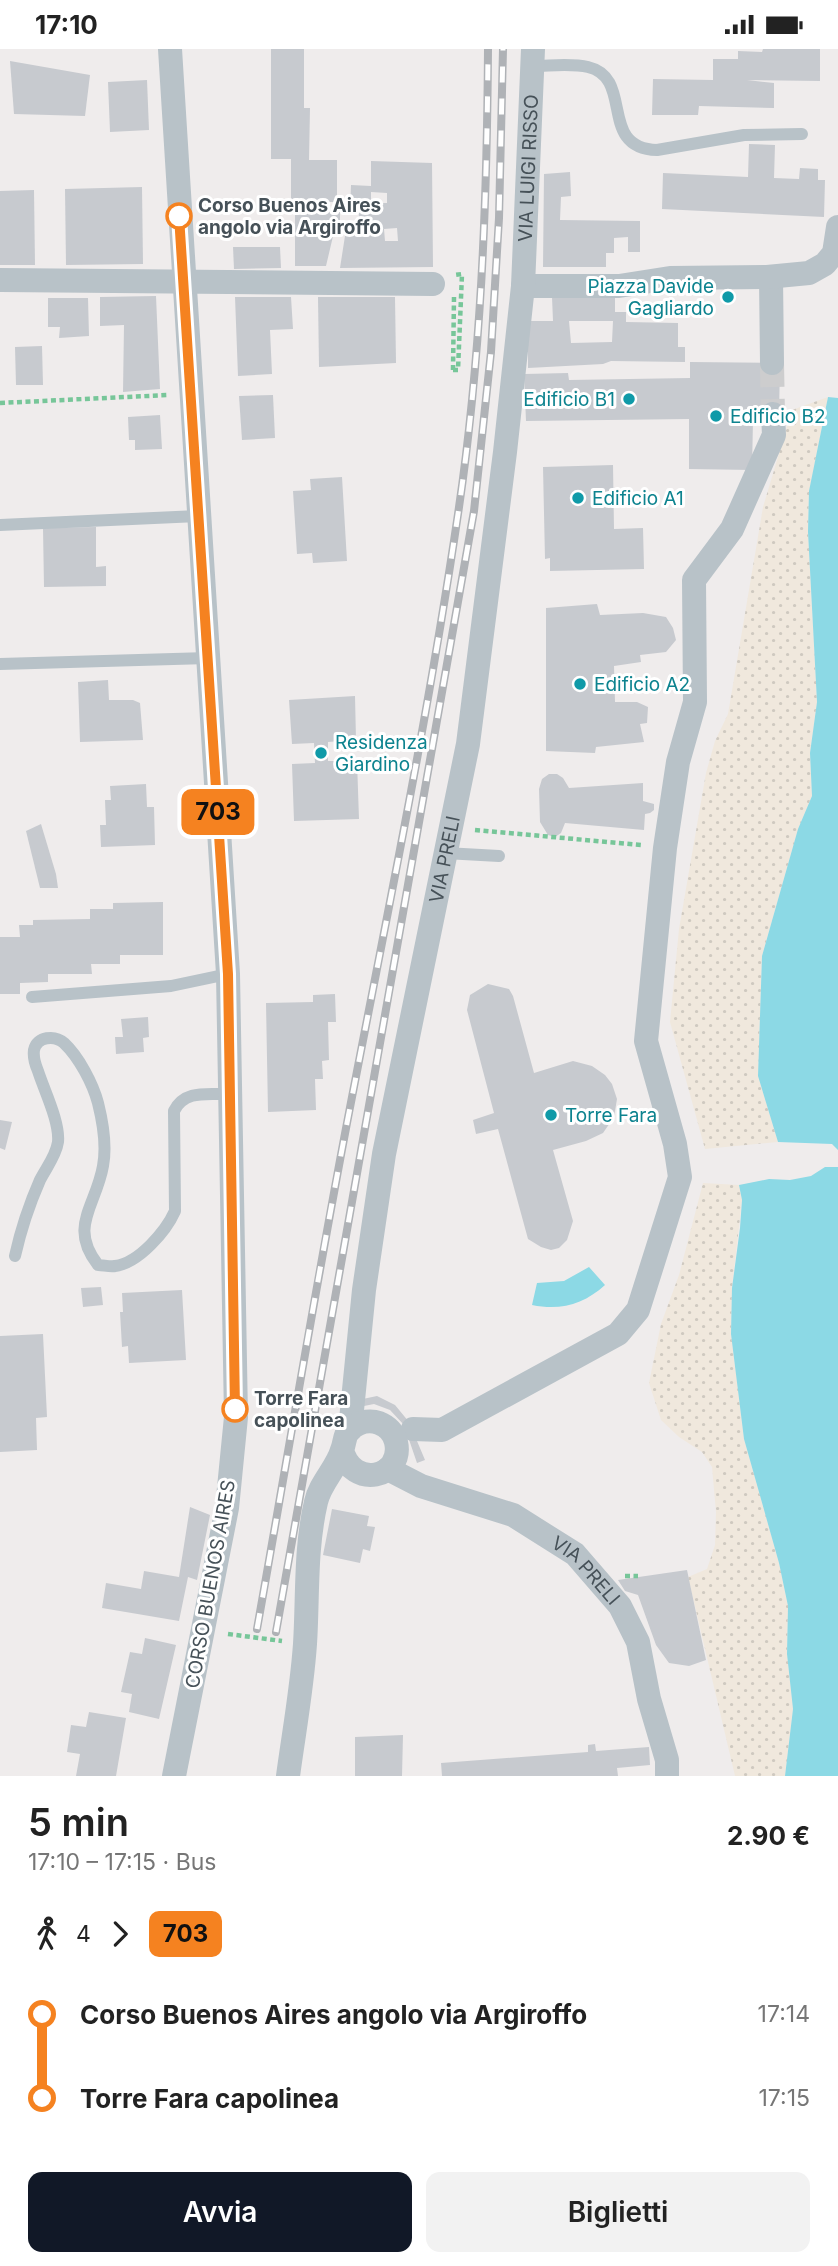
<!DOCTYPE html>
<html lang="it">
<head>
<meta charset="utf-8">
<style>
	body { margin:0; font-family:Inter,sans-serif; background:#f2f2f2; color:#222; height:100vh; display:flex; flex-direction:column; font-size:26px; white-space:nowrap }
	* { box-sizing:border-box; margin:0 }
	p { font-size:23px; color:#767676 }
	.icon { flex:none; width:38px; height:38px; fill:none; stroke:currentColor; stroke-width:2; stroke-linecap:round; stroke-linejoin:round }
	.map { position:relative; height:1727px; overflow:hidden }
	.sheet { display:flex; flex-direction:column; background:#fff; flex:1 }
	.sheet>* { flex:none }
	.badge { padding:0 14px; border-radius:10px; font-size:24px; line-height:46px }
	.map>.badge { position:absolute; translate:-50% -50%; box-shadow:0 0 0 4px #fff }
	.legs { display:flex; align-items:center; gap:10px; height:77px; padding:0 28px; font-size:23px }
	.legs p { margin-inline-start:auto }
	.head { display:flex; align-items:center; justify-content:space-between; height:119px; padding:0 28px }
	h1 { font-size:38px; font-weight:600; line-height:52px }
	.primary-button { display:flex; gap:14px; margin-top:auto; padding:14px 28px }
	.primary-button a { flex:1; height:80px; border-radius:14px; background:#111827; color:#fff; font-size:28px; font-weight:600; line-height:80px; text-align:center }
	.primary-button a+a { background:#f2f2f2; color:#222 }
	ul { padding:0 28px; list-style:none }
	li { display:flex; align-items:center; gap:24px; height:84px; font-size:26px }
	li i { display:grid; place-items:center; width:10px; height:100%; margin:0 9px; background:currentColor }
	li i::after { content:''; width:18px; height:18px; margin:-9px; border:5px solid; border-radius:50%; background:#fff }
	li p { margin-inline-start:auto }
	li:first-child i { background:linear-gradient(#0000 50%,currentColor 0) }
	li:last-child i { background:linear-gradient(currentColor 50%,#0000 0) }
	.status { display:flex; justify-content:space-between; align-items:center; height:49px; padding:0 35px; background:#fff; direction:ltr }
	.status svg { height:19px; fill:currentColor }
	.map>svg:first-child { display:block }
</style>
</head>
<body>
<div class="status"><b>17:10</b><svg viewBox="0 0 49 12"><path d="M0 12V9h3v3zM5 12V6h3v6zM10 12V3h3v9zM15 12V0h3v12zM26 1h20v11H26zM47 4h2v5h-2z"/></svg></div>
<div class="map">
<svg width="838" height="1727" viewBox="0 0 838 1727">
	<defs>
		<pattern id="sand-dots" width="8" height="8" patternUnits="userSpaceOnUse" patternTransform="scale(1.75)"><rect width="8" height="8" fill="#f0e8dd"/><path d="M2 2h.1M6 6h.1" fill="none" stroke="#cfc9c0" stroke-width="1.8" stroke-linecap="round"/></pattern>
	</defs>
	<rect width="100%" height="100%" fill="#efecec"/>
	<g fill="url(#sand-dots)">
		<polygon points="828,348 809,443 808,483 817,653 810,704 812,747 798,780 762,907 758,1027 778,1093 705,1100 670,973 679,880 706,724 715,692 728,665 763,458 792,361"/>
		<polygon points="703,1134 739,1136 742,1151 732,1239 731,1285 744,1390 779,1514 788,1557 787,1605 793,1660 785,1727 735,1727 688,1528 707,1520 715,1496 716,1463 712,1418 702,1403 679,1388 661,1371 649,1334 661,1275 679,1226"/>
	</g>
	<g fill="#8cd9e5">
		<polygon points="828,348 838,349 838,1101 832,1095 778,1093 758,1027 762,907 798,780 812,747 810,704 817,653 808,483 809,442"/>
		<polygon points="825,1118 838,1118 838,1727 785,1727 793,1660 787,1605 788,1557 779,1514 744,1390 731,1285 732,1239 740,1179 742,1151 739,1136 769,1130 790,1131 811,1127"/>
		<path d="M589,1218L605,1236C584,1255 561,1262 532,1256L537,1234L564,1232Z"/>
	</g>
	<g fill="#c7cacf" fill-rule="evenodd">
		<polygon points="271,0 304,0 304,59 310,59 309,111 337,111 337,153 291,153 291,110 271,110"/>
		<polygon points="763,0 820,0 820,32 747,31 774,34 774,59 699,57 698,66 652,66 653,30 713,31 713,10 738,10 738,2 762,3"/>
		<polygon points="10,12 90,26 85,67 14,65"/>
		<polygon points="147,31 149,81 110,83 108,33"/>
		<polygon points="749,95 775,96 774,129 799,130 800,119 818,120 818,131 825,131 824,168 662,160 663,124 748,128"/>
		<path d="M371,112L432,114L433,218L340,219L345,187L358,186L359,163L350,162L351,136L371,137ZM371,143L387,144V154H381V162H371ZM397,179L398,192H385L384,180Z"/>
		<polygon points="570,123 571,147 561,148 560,171 640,172 640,203 628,203 628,188 614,189 614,204 606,204 606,218 543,218 544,125"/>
		<polygon points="142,138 143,215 66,216 65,140"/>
		<polygon points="34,141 35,216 0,216 0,142"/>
		<polygon points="340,163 340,183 334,183 326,217 295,217 295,164"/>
		<polygon points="233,198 280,198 281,219 234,220"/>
		<path d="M615,241V263H626V273L678,274V298H685V313L611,312L603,315L528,319V272H553L552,248ZM569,272H613L612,293L571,294Z"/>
		<polygon points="156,247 160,340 123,343 124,276 100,277 100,248"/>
		<polygon points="235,248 291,248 293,280 270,281 272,325 238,327"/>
		<polygon points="318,248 395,248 396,314 319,318"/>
		<polygon points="48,249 88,249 89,287 59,289 60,278 48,278"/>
		<polygon points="42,297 43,336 16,336 15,298"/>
		<polygon points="690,313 780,314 779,365 742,364 742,370 753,370 752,421 689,420 689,370 526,372 524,325 568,324 569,331 690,329"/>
		<polygon points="273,346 275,389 242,391 239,347"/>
		<polygon points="160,366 162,400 135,401 135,391 129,391 128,368"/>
		<polygon points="613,416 614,480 643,479 644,520 550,522 550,509 545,510 543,418"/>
		<polygon points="342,428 347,512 313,514 312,504 297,505 293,442 311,441 310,430"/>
		<polygon points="96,478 96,518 106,517 106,537 44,538 43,479"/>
		<polygon points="597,555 600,566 643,564 666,568 673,579 676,591 666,603 640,606 641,613 614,617 615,653 637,653 648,658 647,674 640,675 644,693 596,698 595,704 546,702 546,559"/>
		<polygon points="108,631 109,651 133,651 140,654 143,691 80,693 78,633"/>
		<polygon points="355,647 356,691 328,693 328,712 357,712 359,770 294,772 292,715 315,714 314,694 292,695 289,651"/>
		<polygon points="549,725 557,725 563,729 569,739 643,734 643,752 654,755 654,761 650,764 645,765 644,781 565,774 561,784 555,788 548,786 540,773 539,740 542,730"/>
		<polygon points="146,735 147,758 154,758 155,796 101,798 100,776 106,776 105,751 111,751 110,737"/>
		<polygon points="41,775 56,825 58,839 40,839 26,782"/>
		<polygon points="163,853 163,906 120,906 120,915 91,915 92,925 48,925 48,933 20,934 20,945 0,945 0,888 20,888 19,876 33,876 33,871 90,870 90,860 113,860 113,854"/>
		<polygon points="488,935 509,940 513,947 534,1024 573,1012 592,1017 605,1026 612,1035 617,1050 614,1068 603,1084 586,1092 553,1101 573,1172 567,1191 559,1199 551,1201 541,1198 528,1190 498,1080 476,1085 473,1071 494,1064 467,961 470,946"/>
		<polygon points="335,945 336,973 328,973 329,1011 322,1012 323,1030 315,1030 316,1061 268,1063 266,954 313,953 313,946"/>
		<polygon points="148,968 149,988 143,989 144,1003 116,1005 115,988 123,988 121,970"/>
		<polygon points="0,1071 12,1073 5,1101 0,1099"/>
		<polygon points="101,1238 103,1256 83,1258 81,1239"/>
		<polygon points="182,1241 186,1311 129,1314 128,1297 122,1298 120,1263 123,1263 122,1244"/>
		<polygon points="43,1285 47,1368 36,1369 37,1401 0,1403 0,1287"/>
		<polygon points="377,1347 395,1356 409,1373 425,1411 417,1414 404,1376 390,1361 374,1355 359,1358 358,1351"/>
		<polygon points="190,1458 210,1466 197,1531 188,1528 179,1572 102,1559 106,1534 141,1540 144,1522 179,1528"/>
		<polygon points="332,1460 369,1467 367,1477 375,1478 370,1502 363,1500 360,1514 323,1506"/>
		<polygon points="687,1521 706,1611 689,1617 669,1614 656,1596 638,1546 625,1542 618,1531"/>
		<polygon points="145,1589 176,1596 159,1670 129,1663 132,1645 121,1643 130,1603 142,1605"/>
		<polygon points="89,1663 126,1669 116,1727 76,1727 80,1705 67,1703 71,1676 86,1678"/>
		<polygon points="403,1686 402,1727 355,1727 355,1688"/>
		<polygon points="595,1695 596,1702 649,1698 650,1716 617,1719 618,1727 442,1727 441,1714 588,1703 588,1696"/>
	</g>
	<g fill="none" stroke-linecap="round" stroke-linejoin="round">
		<polyline stroke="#cdcdce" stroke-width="24" stroke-dasharray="24 12" stroke-linecap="butt" points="772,314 773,365"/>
		<g stroke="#77c699" stroke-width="4.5" stroke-dasharray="5 3.5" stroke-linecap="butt">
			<polyline points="453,321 458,321 462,225 455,226"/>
			<polyline points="453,321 454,248"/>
			<polyline points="0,354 168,346"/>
			<polyline points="475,781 641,796"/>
			<polyline points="625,1527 638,1527"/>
			<polyline points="228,1585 282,1592"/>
		</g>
		<g stroke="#b8c2c8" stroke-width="12">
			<path d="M533,17C550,17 571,14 588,18C635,29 597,99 657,101L744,86L802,85"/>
			<polyline points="0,476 198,467"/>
			<polyline points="0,615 208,609"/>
			<polyline points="445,804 499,807"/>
			<polyline points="32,948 171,937 228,925"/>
			<path d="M15,1207C21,1180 29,1156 40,1131C46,1119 56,1107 58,1093C60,1073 44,1041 38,1022C35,1015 33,1008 34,1001C37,987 55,986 64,994C79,1008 93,1035 98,1054C103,1074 107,1096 103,1117C96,1157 68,1178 98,1216C103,1216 110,1218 115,1217C139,1214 166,1182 175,1162L174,1062C185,1040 208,1046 230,1045"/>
		</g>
		<g stroke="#b8c2c8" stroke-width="24">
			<polyline points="170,0 228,925 236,1368 227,1459 174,1727"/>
			<polyline points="771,228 772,314"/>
			<polyline points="0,231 433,235"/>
			<polyline points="523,237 619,237 670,229 767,228 809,224 825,215 834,204 838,178"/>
			<polyline points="413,1380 442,1381 618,1285 638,1261 680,1128 675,1095 646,992 665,799 678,713 695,653 694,531 732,480 774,386 773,365"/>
			<path id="s1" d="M350,1381L364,1241L384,1105L468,695L505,403L523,237L533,0"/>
			<path id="s2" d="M388,1420L421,1437L513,1466L575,1505L620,1557L638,1593L649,1650L667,1711V1727"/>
			<path d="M288,1727C294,1683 302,1639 305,1595C308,1548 305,1500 316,1453C320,1434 337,1419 342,1401C345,1394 344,1387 349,1381C357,1374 368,1370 379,1374C387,1377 394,1384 396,1393C404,1429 352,1441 342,1401"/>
		</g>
		<g stroke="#afb2b6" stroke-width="8">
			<g id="rail">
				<path d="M257,1580C287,1411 315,1242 347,1074C386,871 428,669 458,465C481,311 487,155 488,0"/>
				<polyline points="276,1583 474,462 491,303 499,169 503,0"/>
			</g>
		</g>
		<use href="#rail" stroke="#fff" stroke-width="5" stroke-dasharray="16" stroke-linecap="butt"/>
	</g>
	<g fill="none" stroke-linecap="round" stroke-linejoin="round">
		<g stroke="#fff" stroke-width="16">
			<polyline id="line-1" points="179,167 228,925 235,1360"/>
		</g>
		<use href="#line-1" stroke="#f58220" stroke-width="10"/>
	</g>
	<g fill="#fff" stroke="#f58220" stroke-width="3.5">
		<circle cx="179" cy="167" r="12"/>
		<circle cx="235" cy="1360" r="12"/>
	</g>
	<g fill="#0f9aa8" stroke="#fff" stroke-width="2.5">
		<circle cx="728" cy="248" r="7"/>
		<circle cx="629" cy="350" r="7"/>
		<circle cx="716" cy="367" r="7"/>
		<circle cx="578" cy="449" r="7"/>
		<circle cx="580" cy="635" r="7"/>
		<circle cx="321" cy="704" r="7"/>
		<circle cx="551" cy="1066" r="7"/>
	</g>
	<g text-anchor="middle" stroke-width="6" stroke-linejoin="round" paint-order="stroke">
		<g font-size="19" fill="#465158" stroke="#fff">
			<text dy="7" stroke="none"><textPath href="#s1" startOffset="1276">VIA LUIGI RISSO</textPath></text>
			<text dy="7" stroke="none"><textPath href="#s1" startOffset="579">VIA PRELI</textPath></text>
			<text dy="7" stroke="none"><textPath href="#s2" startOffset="226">VIA PRELI</textPath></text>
			<text transform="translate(210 1535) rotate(-80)" y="7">CORSO BUENOS AIRES</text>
		</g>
		<g font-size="19" font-weight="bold" fill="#465158" stroke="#fff" text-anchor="start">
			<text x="198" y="163">Corso Buenos Aires<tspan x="198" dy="22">angolo via Argiroffo</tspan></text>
			<text x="254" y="1356">Torre Fara<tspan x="254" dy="22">capolinea</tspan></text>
		</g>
		<g font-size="19" fill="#0d838f" stroke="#fff" text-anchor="start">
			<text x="714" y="244" text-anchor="end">Piazza Davide<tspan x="714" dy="22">Gagliardo</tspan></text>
			<text x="615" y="357" text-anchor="end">Edificio B1</text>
			<text x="730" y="374">Edificio B2</text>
			<text x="592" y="456">Edificio A1</text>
			<text x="594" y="642">Edificio A2</text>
			<text x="335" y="700">Residenza<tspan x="335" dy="22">Giardino</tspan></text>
			<text x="565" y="1073">Torre Fara</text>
		</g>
	</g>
</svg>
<b class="badge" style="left:218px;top:763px;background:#f58220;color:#111">703</b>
</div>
<section class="sheet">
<div class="head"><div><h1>5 min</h1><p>17:10 – 17:15 · Bus</p></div><b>2.90 €</b></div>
<div class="legs"><svg class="icon" aria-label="walk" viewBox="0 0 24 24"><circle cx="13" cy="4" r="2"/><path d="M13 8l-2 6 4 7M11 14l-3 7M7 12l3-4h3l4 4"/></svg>4<svg class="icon" aria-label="forward" viewBox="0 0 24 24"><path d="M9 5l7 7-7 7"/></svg><b class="badge" style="background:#f58220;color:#111">703</b></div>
<ul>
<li><i style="color:#f58220"></i><b>Corso Buenos Aires angolo via Argiroffo</b><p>17:14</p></li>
<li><i style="color:#f58220"></i><b>Torre Fara capolinea</b><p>17:15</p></li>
</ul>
<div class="primary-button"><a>Avvia</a><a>Biglietti</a></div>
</section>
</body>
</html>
